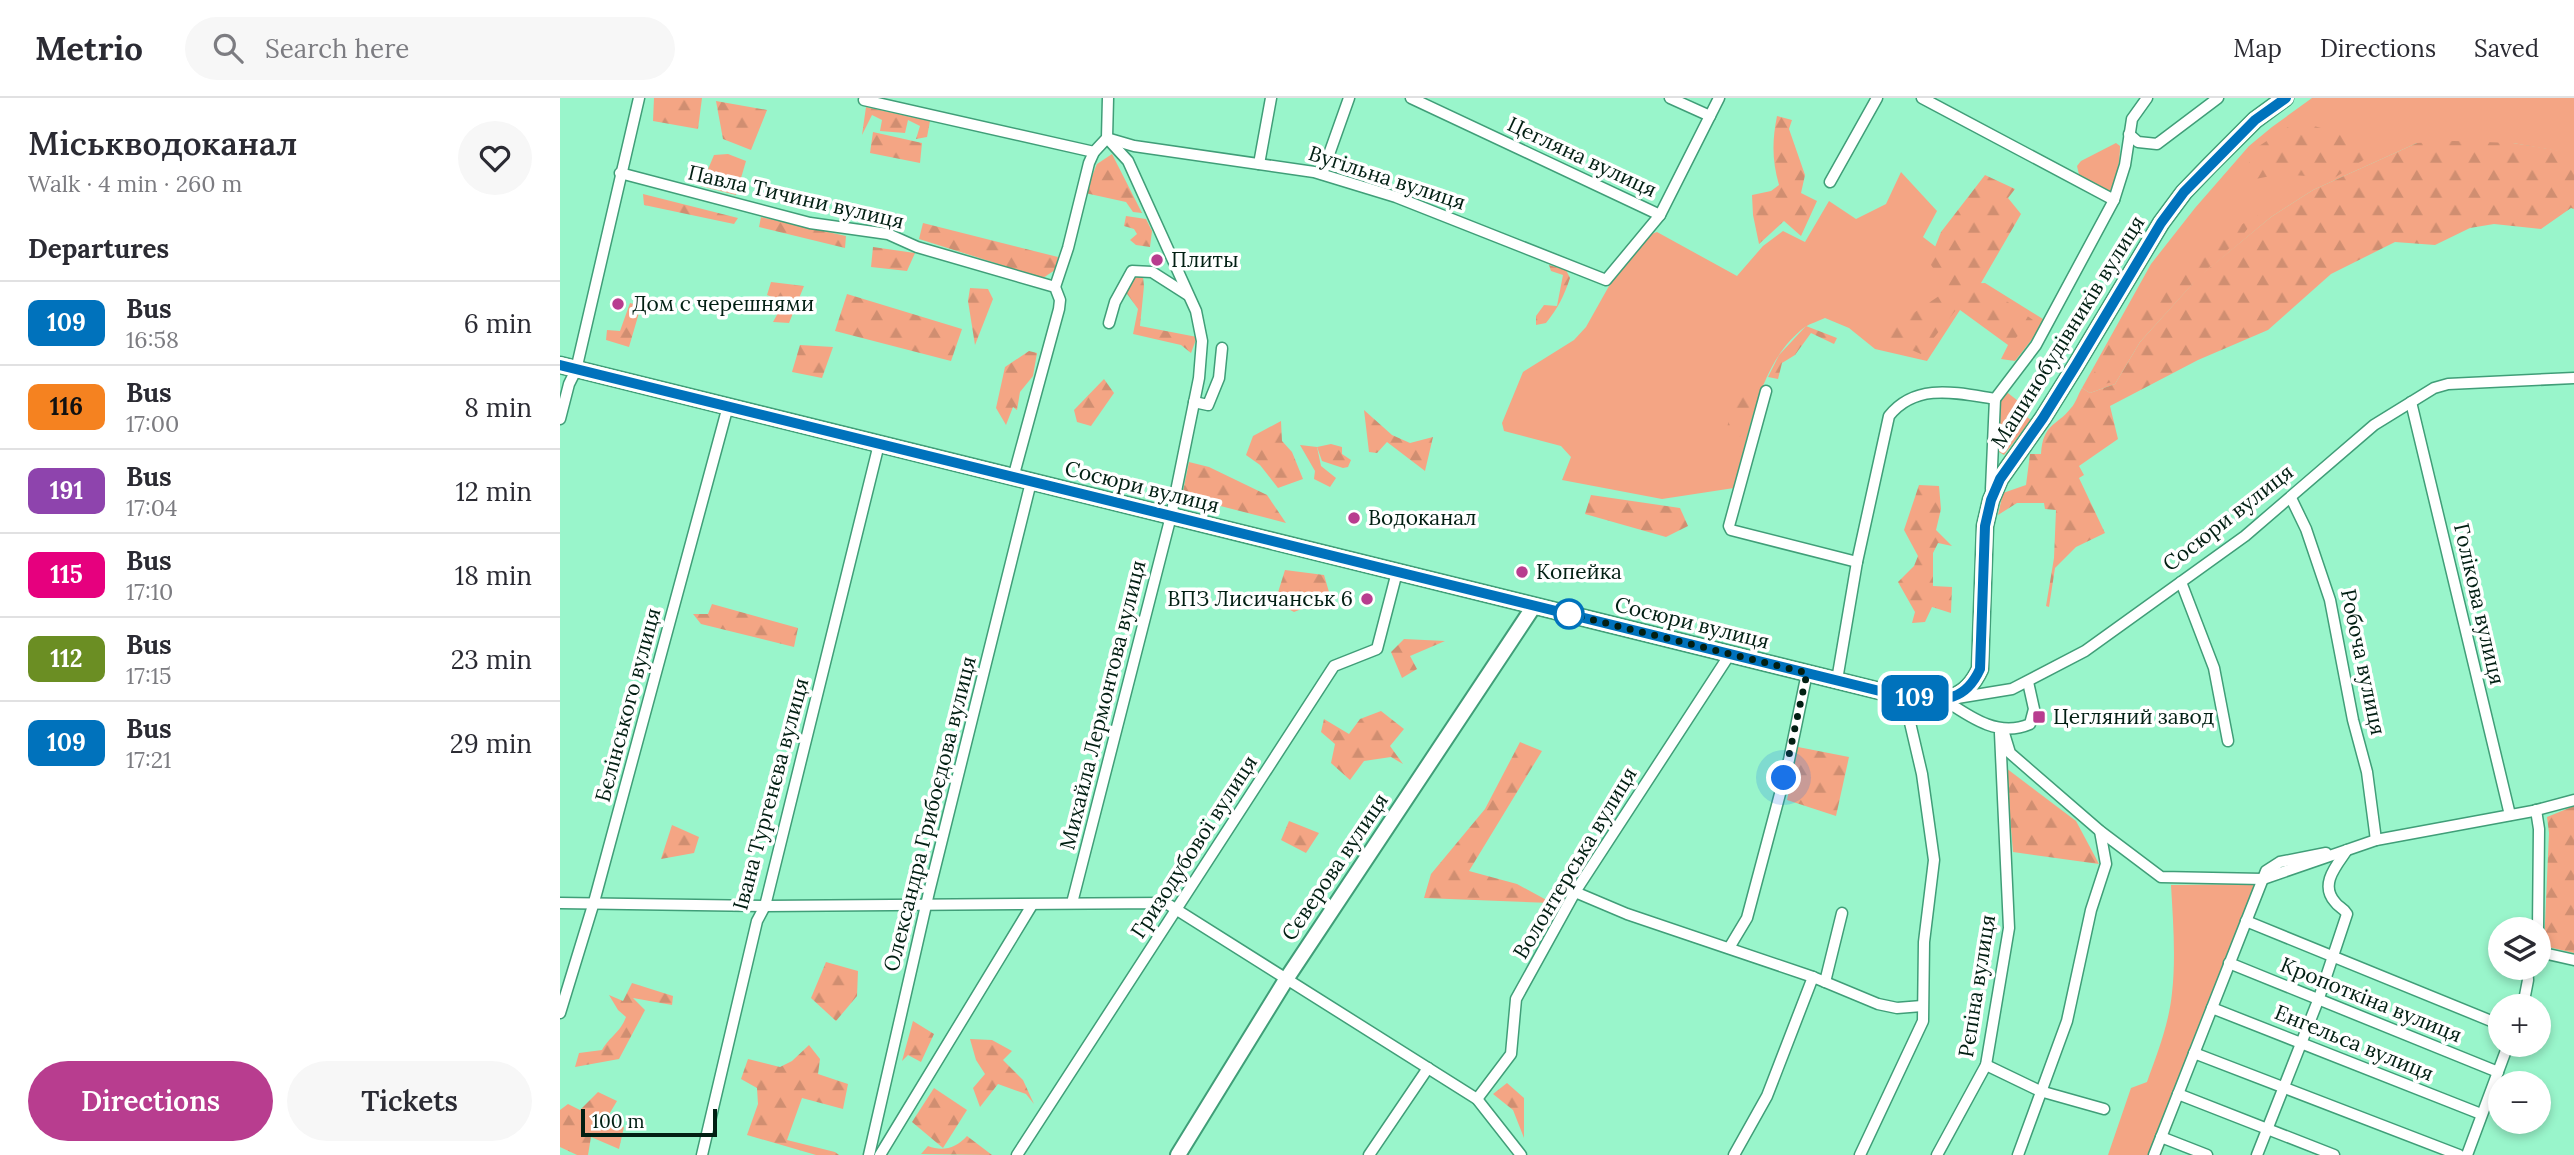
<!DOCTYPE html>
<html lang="en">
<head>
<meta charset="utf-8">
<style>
	body { margin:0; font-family:Lora,serif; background:#f7f7f7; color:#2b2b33; height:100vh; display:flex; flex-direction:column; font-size:26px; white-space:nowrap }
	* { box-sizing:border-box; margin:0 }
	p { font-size:23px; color:#7c7c81 }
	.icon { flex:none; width:38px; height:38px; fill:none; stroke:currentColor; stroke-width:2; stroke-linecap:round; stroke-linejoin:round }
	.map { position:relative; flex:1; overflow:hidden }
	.details { display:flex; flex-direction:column; background:#fff; width:560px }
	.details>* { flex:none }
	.badge { padding:0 14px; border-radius:10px; font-size:24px; line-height:46px }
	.fabs { position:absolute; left:1928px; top:819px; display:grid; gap:14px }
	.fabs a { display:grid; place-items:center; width:63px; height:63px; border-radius:50%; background:#fff; box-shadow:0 4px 10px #0003; font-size:35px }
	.scale { position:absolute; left:21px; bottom:18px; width:136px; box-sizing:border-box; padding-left:7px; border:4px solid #021f13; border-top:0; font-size:19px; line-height:24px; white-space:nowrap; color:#021f13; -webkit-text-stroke:5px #fff; paint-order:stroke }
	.you { position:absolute; width:35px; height:35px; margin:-18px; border:5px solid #fff; border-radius:50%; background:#1a73e8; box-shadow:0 0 0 10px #1a73e833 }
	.map>.badge { position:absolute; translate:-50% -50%; box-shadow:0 0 0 4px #fff }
	h2 { padding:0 28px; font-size:26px; line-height:63px }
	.round { display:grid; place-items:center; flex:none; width:74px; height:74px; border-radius:37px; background:#f7f7f7 }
	.overview { display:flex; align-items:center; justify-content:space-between; height:119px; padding:0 28px }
	h1 { font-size:33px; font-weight:600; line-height:52px }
	.button { display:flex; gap:14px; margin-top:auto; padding:14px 28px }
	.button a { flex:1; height:80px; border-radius:42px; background:#b83d8f; color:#fff; font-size:28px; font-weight:600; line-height:80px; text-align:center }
	.button a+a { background:#f7f7f7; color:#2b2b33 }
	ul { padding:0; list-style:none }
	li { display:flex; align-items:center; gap:21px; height:84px; padding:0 28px; border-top:2px solid #e1e1e2 }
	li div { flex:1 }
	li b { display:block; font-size:26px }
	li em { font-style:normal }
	li .badge { min-width:77px; font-weight:700; text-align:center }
	header { display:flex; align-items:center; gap:42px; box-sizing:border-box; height:98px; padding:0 35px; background:#fff; border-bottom:2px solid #e1e1e2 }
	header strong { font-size:33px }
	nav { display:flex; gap:38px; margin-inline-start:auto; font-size:24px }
	.search { width:490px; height:63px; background:#f7f7f7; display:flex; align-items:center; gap:18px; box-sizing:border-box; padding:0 24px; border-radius:38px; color:#7c7c81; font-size:26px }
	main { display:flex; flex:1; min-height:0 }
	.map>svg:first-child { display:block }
</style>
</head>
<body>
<header>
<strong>Metrio</strong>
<div class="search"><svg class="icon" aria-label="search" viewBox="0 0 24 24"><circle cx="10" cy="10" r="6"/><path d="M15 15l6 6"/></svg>Search here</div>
<nav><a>Map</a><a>Directions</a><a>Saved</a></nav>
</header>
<main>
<section class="details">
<div class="overview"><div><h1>Міськводоканал</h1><p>Walk · 4 min · 260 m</p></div><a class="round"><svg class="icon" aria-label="heart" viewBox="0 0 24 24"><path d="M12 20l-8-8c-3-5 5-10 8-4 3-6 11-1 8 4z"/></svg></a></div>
<h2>Departures</h2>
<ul>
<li><span class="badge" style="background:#0072bc;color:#fff">109</span><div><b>Bus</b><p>16:58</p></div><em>6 min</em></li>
<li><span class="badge" style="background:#f58220;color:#111">116</span><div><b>Bus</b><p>17:00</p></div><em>8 min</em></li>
<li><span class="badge" style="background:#8e44ad;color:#fff">191</span><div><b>Bus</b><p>17:04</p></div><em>12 min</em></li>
<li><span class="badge" style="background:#e6007e;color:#fff">115</span><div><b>Bus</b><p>17:10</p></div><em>18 min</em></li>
<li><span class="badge" style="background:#6b8e23;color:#fff">112</span><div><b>Bus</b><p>17:15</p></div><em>23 min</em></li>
<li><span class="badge" style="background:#0072bc;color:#fff">109</span><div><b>Bus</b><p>17:21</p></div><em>29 min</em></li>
</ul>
<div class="button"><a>Directions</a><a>Tickets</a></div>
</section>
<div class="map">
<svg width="2014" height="1057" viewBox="0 0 2014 1057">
	<defs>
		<pattern id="forest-firs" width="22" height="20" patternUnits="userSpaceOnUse" patternTransform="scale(1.75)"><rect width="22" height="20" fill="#f4a584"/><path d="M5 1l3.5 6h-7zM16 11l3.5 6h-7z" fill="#d08e71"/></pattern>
	</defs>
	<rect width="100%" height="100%" fill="#99f5cb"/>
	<g fill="#f4a584">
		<polygon points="1752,0 2014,0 2014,56 1953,45 1857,45 1753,92 1711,119 1638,180 1580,244 1555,286 1530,295 1522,290 1591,166 1635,110 1689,48 1712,29"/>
		<path d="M1556,45L1560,48C1560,63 1557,82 1550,95L1520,81L1517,68L1521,63Z"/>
		<polygon points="168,56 186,63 176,97 141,88 154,57"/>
		<path d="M1341,74L1377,113L1363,139L1393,162L1402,186L1425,185L1483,221L1480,231L1455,263L1441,261L1448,247L1400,212L1367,263L1315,251L1289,230L1265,220C1259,223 1251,225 1245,229C1198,264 1189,337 1174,390L1102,401L1002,382L1011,359L1001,348L944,333L942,325L963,274L1014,242L1026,229L1049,188L1089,137L1097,134L1177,178L1203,148L1223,133L1245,144L1269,103L1296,121L1326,106Z"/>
		<polygon points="1444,292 1471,313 1467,319 1471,322 1444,357 1439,354 1439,300"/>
		<polygon points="740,347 757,349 761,368 776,380 770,389 754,381 755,373"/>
		<path d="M1704,786L1601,1057H1548L1571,990L1587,984C1597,956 1609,926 1612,895C1616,859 1613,823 1611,787Z"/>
	</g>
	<g fill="url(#forest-firs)">
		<polygon points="94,0 142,0 138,31 93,23"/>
		<polygon points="156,3 207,12 191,52 163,41"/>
		<polygon points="306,9 370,23 367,39 356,41 360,28 348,22 345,35 320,33 322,22 312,17 302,37"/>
		<path d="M1217,18L1232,22L1229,31L1245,77L1241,95L1257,103L1241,138L1224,123L1199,146L1193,117L1192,97L1211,93L1219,87C1212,63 1212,43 1217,18Z"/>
		<polygon points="1737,23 1778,35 1810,58 1774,80 1721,76 1680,84 1696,50"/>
		<polygon points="313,34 362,45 360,65 310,55"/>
		<path d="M1894,43L1953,45L2014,55V111L2011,110L1981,131L1934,126L1910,130L1875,147L1835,144L1771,176L1708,232L1638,262L1550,308L1558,341L1519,368L1524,377L1519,380L1545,435L1516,449L1495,470L1489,509L1486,508L1494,460L1496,412L1485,411L1484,405H1457L1438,417L1443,395L1466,387L1470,356H1481C1483,325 1496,329 1511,310C1516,305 1518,296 1522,290L1530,295L1555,286L1580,244L1635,183L1591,224L1553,284L1527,290C1538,268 1550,237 1565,218C1600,175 1651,144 1698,117L1682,138L1642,176L1711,119L1753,92L1857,45Z"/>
		<polygon points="552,56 582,115 573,114 566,104 525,95 537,66"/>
		<polygon points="1425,77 1455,91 1448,100 1461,116 1421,185 1473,222 1450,246 1399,208 1361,256 1319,238 1388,192 1369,164 1381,134"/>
		<polygon points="83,96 178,120 174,126 84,107"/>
		<polygon points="566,118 586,121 592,133 590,149 576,147 570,142 577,136 574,131 564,128"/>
		<polygon points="201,119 286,138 285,150 199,129"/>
		<polygon points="363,125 498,159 495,172 483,180 359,141"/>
		<polygon points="313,149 355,155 347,173 311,169"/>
		<path d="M989,167L1006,172L1010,180C1004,198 998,210 986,225L976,227V218L984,207L997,208L1003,177L991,173Z"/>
		<polygon points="575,179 583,179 584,188 580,228 637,239 631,255 621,247 573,236 578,211 565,193"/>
		<polygon points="211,184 244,188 229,225 213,224 224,204 207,197"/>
		<polygon points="410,190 428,191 433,201 415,247 408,203"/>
		<polygon points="287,196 402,231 391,263 275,233"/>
		<polygon points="70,205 81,208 69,249 46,242 47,232 60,233"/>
		<polygon points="1246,228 1277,240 1274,246 1251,235 1235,257 1222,265 1218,281 1208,279 1219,257"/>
		<polygon points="240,247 273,249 262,280 232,274"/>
		<polygon points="469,253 477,255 473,278 460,294 457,312 453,309 446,327 436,310 445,269"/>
		<polygon points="544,281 554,295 531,328 517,324 514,312"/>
		<polygon points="1196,290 1180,339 1166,334 1176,293"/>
		<polygon points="804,312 832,337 850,345 873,339 865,373 827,344 817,355 809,354"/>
		<polygon points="721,323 722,343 732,354 743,381 718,390 700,367 686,357 693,338"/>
		<polygon points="771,346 782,349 782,356 791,362 788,369 783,370 762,363 757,349"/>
		<polygon points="629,364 649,369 707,397 726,425 622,398"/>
		<polygon points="1359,387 1379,388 1381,411 1376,432 1392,448 1378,445 1373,455 1373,488 1392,489 1391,515 1372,509 1365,524 1352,525 1355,514 1338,484 1354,468 1358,458 1344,432"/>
		<polygon points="1031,397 1120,410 1128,428 1106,439 1025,416"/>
		<polygon points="725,472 764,477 772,504 754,506 734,514 715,504"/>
		<polygon points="152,506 238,530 234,549 141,526 133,516 148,516"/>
		<polygon points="844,541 885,543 850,558 857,571 842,580 831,554"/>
		<polygon points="821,613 844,631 830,648 843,666 831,659 804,663 790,682 771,665 775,646 761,634 764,621 789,636 800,621"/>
		<polygon points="960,644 982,653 909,773 957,786 992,805 864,800 871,776 925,711"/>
		<polygon points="1238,649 1289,659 1276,718 1227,702"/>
		<polygon points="1446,670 1516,723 1539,766 1453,754"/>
		<polygon points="2014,708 2014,855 1984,848 1989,735 1987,719"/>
		<polygon points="729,723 759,735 746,755 721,742"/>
		<polygon points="112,727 139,739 134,755 101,761"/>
		<polygon points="266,864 298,873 297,898 276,923 251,900"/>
		<path d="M72,885L113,898L112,907L73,900L85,912L59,961L15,969L19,955L42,952C50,938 60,935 66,919L58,912L49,897L63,903Z"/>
		<polygon points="353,923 374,936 361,964 348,957 342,963"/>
		<polygon points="410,941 432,942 452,953 443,962 463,982 474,1006 466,996 438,986 420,1009 413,990 425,976 416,962"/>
		<polygon points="249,947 260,961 258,976 288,986 283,1011 242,1000 227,1042 275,1054 279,1057 256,1057 187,1037 198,1006 197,990 181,981 188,961 220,969 232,963"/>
		<polygon points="947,985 964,1000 964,1040 953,1012 933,996"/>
		<polygon points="374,990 407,1012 383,1050 352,1024"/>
		<polygon points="38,994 57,1003 44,1025 64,1029 59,1051 31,1039 28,1057 17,1057 0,1049 0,1012 8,1006 20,1012"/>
		<path d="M407,1038L432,1057L361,1056L368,1048C383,1054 396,1050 407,1038Z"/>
	</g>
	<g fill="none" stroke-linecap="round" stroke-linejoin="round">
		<g stroke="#409e78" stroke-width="13">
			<g id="street">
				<polyline points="851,0 1100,117"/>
				<polyline points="1110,0 1150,18"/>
				<polyline points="1362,0 1554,102"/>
				<polyline points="304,2 534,54"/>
				<polyline points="1569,36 1578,44 1597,46 1658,0"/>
				<polyline points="550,41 574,48 754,74 836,99 1046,182 1100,117 1159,0"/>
				<polyline points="699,66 711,0"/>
				<polyline points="60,75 250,125 328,136 357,149 495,189 500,202 499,211 453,380"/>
				<polyline points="762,76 789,0"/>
				<polyline points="1270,84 1317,0"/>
				<polyline points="495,189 508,150 529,65 534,54 547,40 548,0"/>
				<polyline points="549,225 555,204 572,173 592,174 628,197"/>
				<polyline points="1206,293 1169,428 1171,432 1297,464"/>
				<polyline points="1435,301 1476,247 1554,102 1565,67 1572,21 1587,0"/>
				<polyline points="634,304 648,307 659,280 662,250"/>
				<polyline points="1851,304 1950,717"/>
				<polyline points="0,321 9,286 16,272 79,0"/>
				<polyline points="1431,391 1435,301"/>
				<polyline points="1731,400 1746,431 1770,502 1793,622 1807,674 1816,742"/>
				<polyline points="1621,484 1654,570 1668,643"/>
				<path d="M1277,582L1297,464L1329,318C1356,284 1397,295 1435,301"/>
				<polyline points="1397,600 1452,591 1525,553 1685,438 1814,327 1874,290 1888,286 2014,280"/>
				<path d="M1383,601C1410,619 1438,640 1470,626L1474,611L1468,584"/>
				<polyline points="1443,632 1450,655 1540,733 1601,779 1703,781 1816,742 1973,713 2014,702"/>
				<polyline points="1976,712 1979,731 1978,831"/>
				<polyline points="1015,794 1067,816 1253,879 1318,906 1337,910 1362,908"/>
				<polyline points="0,805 205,808 606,805 917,1001 961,1057"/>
				<polyline points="512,805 611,418 639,280 642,243 636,213 568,63 547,40"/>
				<polyline points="1686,823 1941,927"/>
				<polyline points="1169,850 1187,820 1229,662 1247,575"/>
				<polyline points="1979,854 2014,862"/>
				<polyline points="1669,865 1938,974"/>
				<polyline points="1265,884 1282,815"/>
				<polyline points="1963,908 1968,882 1967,870"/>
				<polyline points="1652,910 1921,1016"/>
				<polyline points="0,915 34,804 168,308"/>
				<polyline points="1634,955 1899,1057"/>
				<polyline points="1426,967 1480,993 1544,1011"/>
				<polyline points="1618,996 1774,1057"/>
				<polyline points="917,1001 951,956 956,901 1015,794 1170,556"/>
				<polyline points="1601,1039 1647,1057"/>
				<polyline points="142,1057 197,823 205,808 319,346"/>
				<polyline points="309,1057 369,794 471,384"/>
				<polyline points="320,1057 472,807"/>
				<polyline points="457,1057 774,568 817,551 837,474"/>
				<polyline points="809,1057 868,970"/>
				<polyline points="1174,1057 1207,998 1253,879"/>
				<polyline points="1300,1057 1363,923 1364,844 1374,762 1362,676 1344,599"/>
				<polyline points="1377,1057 1426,967 1449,830 1440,635"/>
				<polyline points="1458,1057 1507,923 1531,812 1546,766 1540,733"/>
				<polyline points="1594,1057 1706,773 1720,764 1766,755"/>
				<path d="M1697,1057L1759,900L1787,816C1783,809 1779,810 1775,804C1759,786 1777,767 1787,752"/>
				<polyline points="1907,1057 1948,947"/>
			</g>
		</g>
		<g stroke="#409e78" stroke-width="18">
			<polyline id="secondary" points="618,1057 727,880 974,508"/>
		</g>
		<g stroke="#409e78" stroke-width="19">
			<path id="primary" d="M0,267L1344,599C1379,601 1403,608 1420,571L1425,428L1431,402L1440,381L1483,320L1516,267L1601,125L1624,94L1650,67L1695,22L1725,0"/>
		</g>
		<use href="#street" stroke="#fff" stroke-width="10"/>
		<use href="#secondary" stroke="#fff" stroke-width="14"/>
		<use href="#primary" stroke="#fff" stroke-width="16"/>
	</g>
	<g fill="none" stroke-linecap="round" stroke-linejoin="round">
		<g stroke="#fff" stroke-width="16">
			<path id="line" d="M0,267L1344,599C1379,601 1403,608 1420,571L1425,428L1431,402L1440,381L1483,320L1516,267L1601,125L1624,94L1695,22L1726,0"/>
		</g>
		<use href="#line" stroke="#0072bc" stroke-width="10"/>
		<polyline stroke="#021f13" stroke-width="7" stroke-dasharray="0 12.6" points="1009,516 1247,575 1224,680"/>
	</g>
	<g fill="#b83d8f" stroke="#fff" stroke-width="2.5">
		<circle cx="597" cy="162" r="7"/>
		<circle cx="58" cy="206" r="7"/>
		<circle cx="794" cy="420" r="7"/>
		<circle cx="962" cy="474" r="7"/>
		<circle cx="807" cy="501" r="7"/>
		<rect x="1472" y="612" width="14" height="14" rx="3.5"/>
	</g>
	<circle fill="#fff" stroke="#0072bc" stroke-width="3.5" cx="1009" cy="516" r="14"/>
	<g text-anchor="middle" stroke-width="7" stroke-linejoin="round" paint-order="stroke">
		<g font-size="21" fill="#021f13" stroke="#fff">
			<text transform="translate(1022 59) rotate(25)" y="7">Цегляна вулиця</text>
			<text transform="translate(827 80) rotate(18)" y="7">Вугільна вулиця</text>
			<text transform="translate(236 99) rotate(13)" y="7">Павла Тичини вулиця</text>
			<text transform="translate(1508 234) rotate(-58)" y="7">Машинобудівників вулиця</text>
			<text transform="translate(582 389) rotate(14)" y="7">Сосюри вулиця</text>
			<text transform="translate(1668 420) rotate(-38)" y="7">Сосюри вулиця</text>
			<text transform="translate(1919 506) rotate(77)" y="7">Голікова вулиця</text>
			<text transform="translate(1132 525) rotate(14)" y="7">Сосюри вулиця</text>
			<text transform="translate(1803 564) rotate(78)" y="7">Робоча вулиця</text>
			<text transform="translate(68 607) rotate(-75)" y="7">Бєлінського вулиця</text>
			<text transform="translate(543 607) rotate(-76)" y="7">Михайла Лермонтова вулиця</text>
			<text transform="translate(211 696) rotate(-75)" y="7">Івана Тургенєва вулиця</text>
			<text transform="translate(370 716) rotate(-76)" y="7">Олександра Грибоєдова вулиця</text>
			<text transform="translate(634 749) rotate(-57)" y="7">Гризодубової вулиця</text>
			<text transform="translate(1015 765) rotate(-59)" y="7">Волонтерська вулиця</text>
			<text transform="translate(775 769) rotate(-56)" y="7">Сєверова вулиця</text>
			<text transform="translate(1417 888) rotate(-81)" y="7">Рєпіна вулиця</text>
			<text transform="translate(1811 902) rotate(22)" y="7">Кропоткіна вулиця</text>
			<text transform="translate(1794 945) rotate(22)" y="7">Енгельса вулиця</text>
		</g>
		<g font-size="21" fill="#021f13" stroke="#fff" text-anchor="start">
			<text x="611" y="169">Плиты</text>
			<text x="72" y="213">Дом с черешнями</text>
			<text x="808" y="427">Водоканал</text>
			<text x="976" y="481">Копейка</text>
			<text x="793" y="508" text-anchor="end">ВПЗ Лисичанськ 6</text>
			<text x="1493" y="626">Цегляний завод</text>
		</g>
	</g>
</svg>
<div class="fabs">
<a><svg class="icon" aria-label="layers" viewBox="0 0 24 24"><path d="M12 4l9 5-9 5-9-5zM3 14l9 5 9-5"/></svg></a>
<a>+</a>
<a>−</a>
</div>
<div class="scale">100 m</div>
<div class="you" style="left:1224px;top:680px"></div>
<b class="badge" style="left:1355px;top:600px;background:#0072bc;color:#fff">109</b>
</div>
</main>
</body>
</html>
